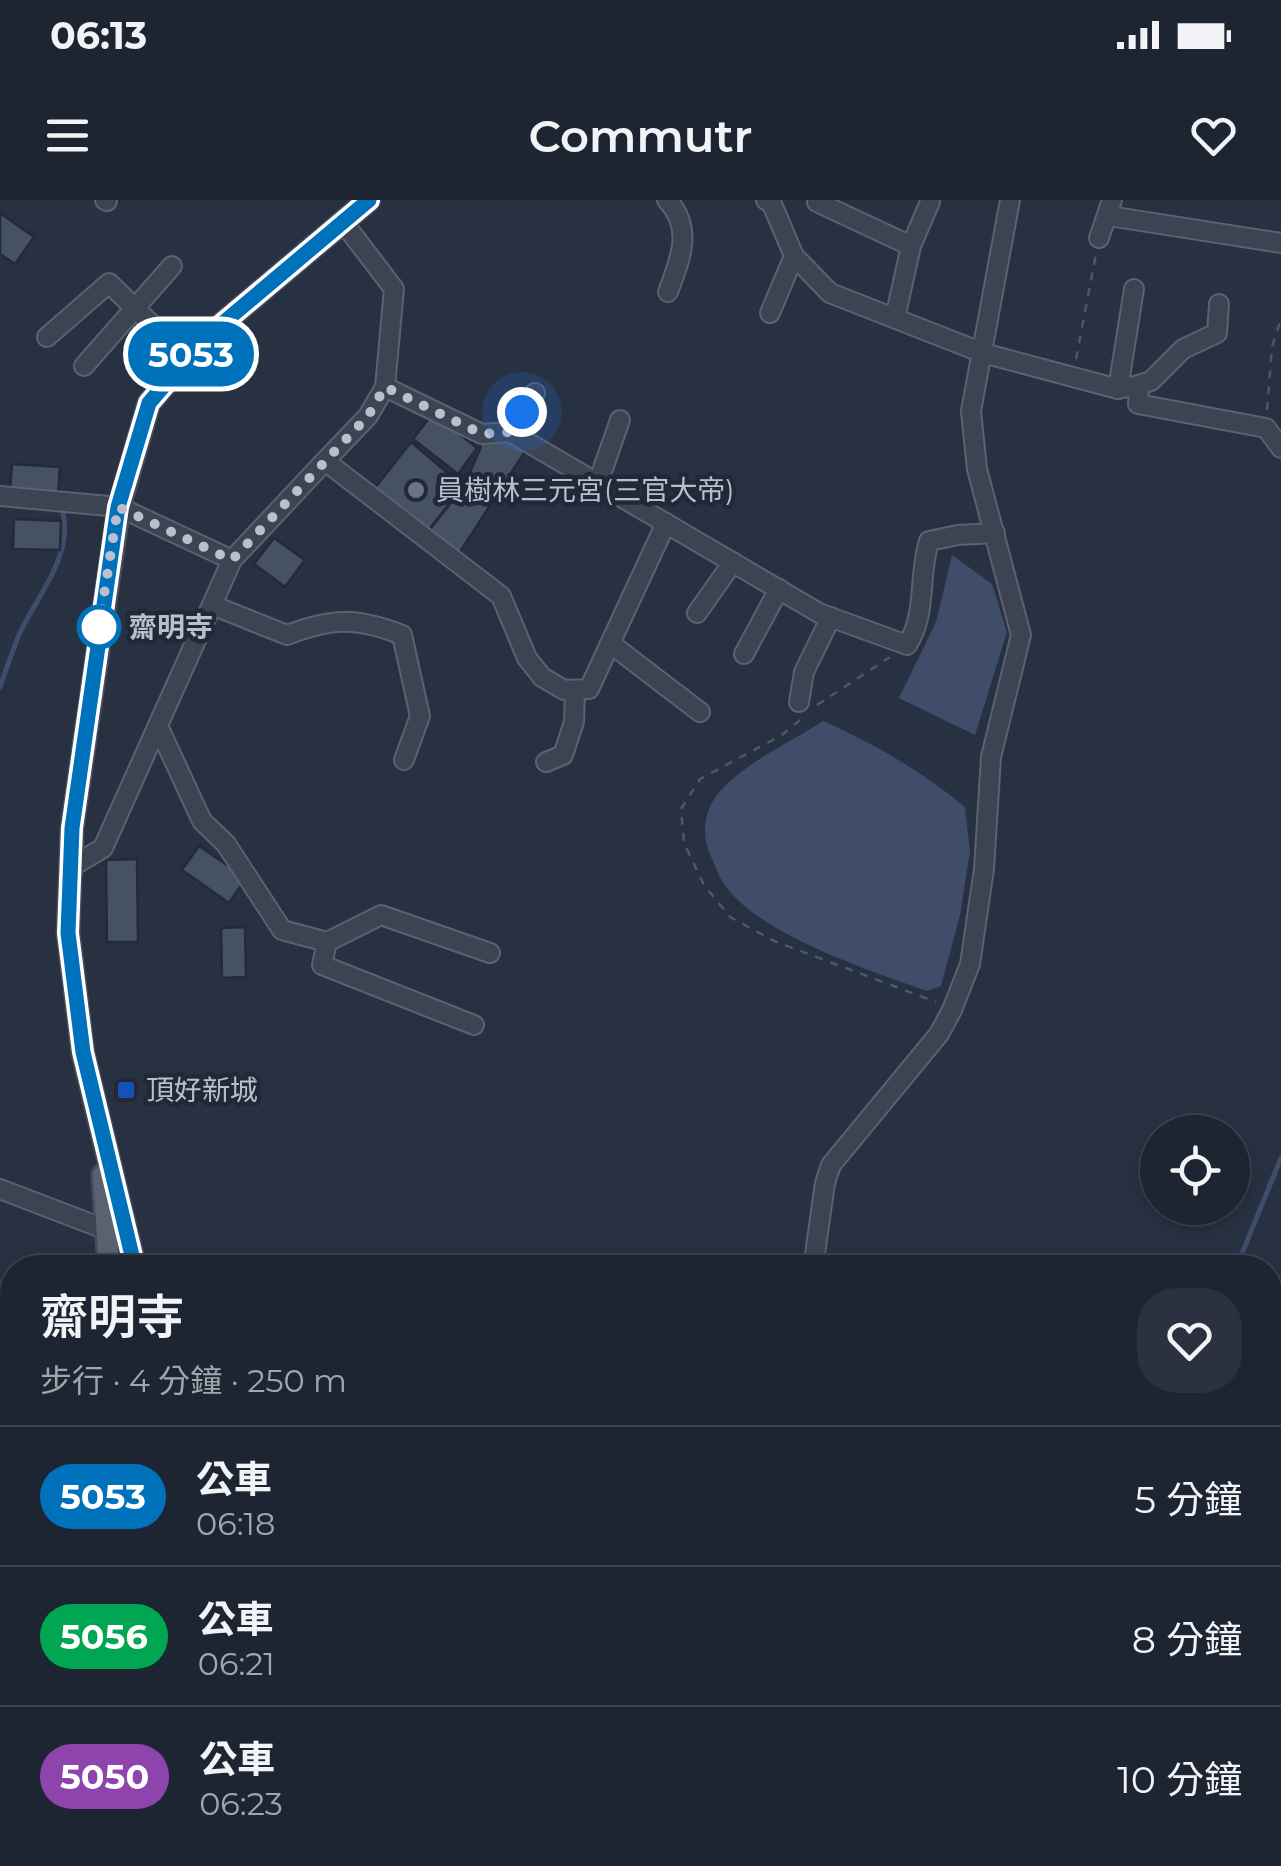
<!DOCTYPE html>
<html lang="zh-TW">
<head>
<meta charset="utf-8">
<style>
	body { margin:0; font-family:Montserrat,"Noto Sans TC",sans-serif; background:#2b313e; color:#f1f3f6; height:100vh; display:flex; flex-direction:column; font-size:38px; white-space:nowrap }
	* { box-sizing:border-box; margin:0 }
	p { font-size:32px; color:#a1a5ac }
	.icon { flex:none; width:55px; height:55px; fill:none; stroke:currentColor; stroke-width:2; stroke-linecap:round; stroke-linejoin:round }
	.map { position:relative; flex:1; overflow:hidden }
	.side { position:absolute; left:0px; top:1055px; width:1282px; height:612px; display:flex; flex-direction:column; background:#1e2532; border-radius:40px 40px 0 0; box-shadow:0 5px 15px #0003,0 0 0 2px #3c424d }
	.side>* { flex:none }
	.badge { padding:0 20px; border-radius:32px; font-size:35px; line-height:65px }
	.tools { position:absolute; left:1140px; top:915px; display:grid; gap:20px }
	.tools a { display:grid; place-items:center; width:110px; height:110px; border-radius:50%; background:#1e2532; box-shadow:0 5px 15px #0003,0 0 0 2px #3c424d; font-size:50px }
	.you { position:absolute; width:50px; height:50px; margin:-25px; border:8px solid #fff; border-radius:50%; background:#1a73e8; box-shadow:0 0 0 15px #1a73e833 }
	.map>.badge { position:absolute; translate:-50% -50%; box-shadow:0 0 0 5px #fff }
	.round { display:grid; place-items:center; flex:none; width:105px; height:105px; border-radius:40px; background:#2b313e }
	.head { display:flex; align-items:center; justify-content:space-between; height:170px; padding:0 40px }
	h1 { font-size:48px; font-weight:600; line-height:75px }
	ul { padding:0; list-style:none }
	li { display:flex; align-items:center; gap:30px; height:140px; padding:0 40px; border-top:2px solid #3c424d }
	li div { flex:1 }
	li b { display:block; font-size:38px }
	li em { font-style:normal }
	li .badge { min-width:110px; font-weight:700; text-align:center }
	.status { display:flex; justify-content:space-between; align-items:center; height:70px; padding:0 50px; background:#1e2532; direction:ltr }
	.status svg { height:28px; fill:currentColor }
	header { display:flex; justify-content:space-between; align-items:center; height:130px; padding:0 40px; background:#1e2532; font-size:45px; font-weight:600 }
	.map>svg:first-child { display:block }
</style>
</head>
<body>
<div class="status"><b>06:13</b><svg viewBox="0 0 49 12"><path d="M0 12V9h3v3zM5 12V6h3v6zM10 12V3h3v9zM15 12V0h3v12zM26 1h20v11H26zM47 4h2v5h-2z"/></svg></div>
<header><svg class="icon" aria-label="menu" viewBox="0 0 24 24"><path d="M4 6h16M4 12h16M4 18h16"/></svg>Commutr<svg class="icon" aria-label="heart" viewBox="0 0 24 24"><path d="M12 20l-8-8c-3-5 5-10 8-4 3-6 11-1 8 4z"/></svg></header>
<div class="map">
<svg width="1281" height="1666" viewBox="0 0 1281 1666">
	<rect width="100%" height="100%" fill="#283142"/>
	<polygon fill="#2a3e43" points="1088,1655 1248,1655 1245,1666 1116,1666"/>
	<g fill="#3f4d6b">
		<polygon points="952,355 992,384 1007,432 975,535 899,498 936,422"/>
		<path d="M823,521C873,543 923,572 965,607L970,652L960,715L941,786L927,791C870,771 762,735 726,687C720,679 716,668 712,659C703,641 702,620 713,601C733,568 790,543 823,521Z"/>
	</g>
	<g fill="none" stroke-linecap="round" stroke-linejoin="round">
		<g stroke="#3f4d6b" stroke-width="5">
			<path d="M0,487C6,470 12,452 19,435C36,397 73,357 63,313"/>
			<polyline points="1236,1068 1281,958"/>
			<polyline points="1270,1483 1281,1471"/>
		</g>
	</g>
	<g fill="#475164" stroke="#232a39" stroke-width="2.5">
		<polygon points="0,13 34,37 15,64 0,54"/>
		<polygon points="433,213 477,248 458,274 413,239"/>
		<polygon points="508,236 528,247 456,358 424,337 464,286 480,249 481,239"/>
		<polygon points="411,242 463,286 424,336 370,294"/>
		<polygon points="12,264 60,267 58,294 10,291"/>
		<polygon points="14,319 61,321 60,350 13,349"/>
		<polygon points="274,338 305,360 285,387 254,364"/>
		<polygon points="199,646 246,678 229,703 182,670"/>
		<polygon points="137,659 138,742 107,742 106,660"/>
		<polygon points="245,727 246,777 222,778 221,728"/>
	</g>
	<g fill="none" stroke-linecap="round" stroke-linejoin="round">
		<g stroke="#5a616f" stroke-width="22">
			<g id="minor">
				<polyline points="105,0 107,1"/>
				<path d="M667,0C694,28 680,60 668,92"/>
				<polyline points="766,0 772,4 794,56 830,93 983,153 1118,189 1139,185"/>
				<polyline points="817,2 911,46"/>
				<polyline points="1109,16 1281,43"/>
				<polyline points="1099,38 1112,0"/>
				<polyline points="1219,104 1217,133 1183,149 1151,181 1139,185 1138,204 1266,228 1281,248"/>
				<polyline points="770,113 794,56"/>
				<polyline points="895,118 911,46 930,2"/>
				<polyline points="47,137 109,83 187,159"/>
				<polyline points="84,166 172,66"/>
				<path d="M385,187L482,234L510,232L819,413L907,445C927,415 918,377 929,341L958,335L995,333"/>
				<polyline points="1118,189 1134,89"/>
				<polyline points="510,232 535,193"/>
				<polyline points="325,261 368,216 385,187 394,89 343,22"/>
				<polyline points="598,283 620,220"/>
				<polyline points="0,296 119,307 232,360 325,261 501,396 527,458 542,477 564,490 589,489 666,323"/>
				<path d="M212,405L287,435C332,418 356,417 402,435L420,516L404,560"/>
				<polyline points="697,413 733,362"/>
				<polyline points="611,444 700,512"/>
				<polyline points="744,454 779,389"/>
				<polyline points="799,502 804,472 831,417"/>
				<polyline points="158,526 202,621 226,644 282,730 327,742 381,715 490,753"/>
				<polyline points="546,562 563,555 574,522 575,490"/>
				<polyline points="71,667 103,648 232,360"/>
				<polyline points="327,742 322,765 474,825"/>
				<polyline points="0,989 107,1030"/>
				<polyline points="813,1068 825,983 831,965 939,834 952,810 970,764 984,669 991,557 1021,435 977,269 971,211 1010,0"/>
				<polyline points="0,1129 12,1134"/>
				<polyline points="913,1655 922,1666"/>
				<polyline points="504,1666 507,1655"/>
			</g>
		</g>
		<g stroke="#464c5b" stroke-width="25">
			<g id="major">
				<polyline points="103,975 109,1068"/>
				<polyline points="135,1068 83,853 68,733 72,628 119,307 149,203 204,139 369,0"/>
				<polyline points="0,1444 12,1428"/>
				<polyline points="0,1481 12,1470"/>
				<polyline points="955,1655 981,1666"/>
				<polyline points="1042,1655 1068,1666"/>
			</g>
		</g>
		<g stroke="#474e5c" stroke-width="30">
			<g id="highway">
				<polyline points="1270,1561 1281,1552"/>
				<polyline points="1270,1623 1281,1597"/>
				<polyline points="934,1655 952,1666"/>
				<polyline points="1258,1666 1260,1655"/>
			</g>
		</g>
		<g stroke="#485b60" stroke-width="2.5" stroke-dasharray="8 8" stroke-linecap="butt">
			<polyline points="1076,159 1096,54"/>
			<polyline points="1267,210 1272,147 1281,119"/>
			<polyline points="817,505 890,457"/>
			<polyline points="800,520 782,535 700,579 681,609 684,643 704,685 730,717 774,741 936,802"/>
		</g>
		<use href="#minor" stroke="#3c4352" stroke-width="18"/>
		<use href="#major" stroke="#5a6272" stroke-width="20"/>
		<use href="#highway" stroke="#786f5a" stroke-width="25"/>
	</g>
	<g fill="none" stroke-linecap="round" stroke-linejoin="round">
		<g stroke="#fff" stroke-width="22">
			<polyline id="line" points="135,1068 83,852 68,733 72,628 118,307 149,203 204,139 369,0"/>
		</g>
		<use href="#line" stroke="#0072bc" stroke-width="15"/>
		<polyline stroke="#b9bfcc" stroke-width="10" stroke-dasharray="0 18" points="99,427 118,307 232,360 368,216 385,187 482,234 510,232 522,212"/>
	</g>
	<circle fill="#6b7280" stroke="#212838" stroke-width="4" cx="416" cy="290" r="10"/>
	<circle fill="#fff" stroke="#0072bc" stroke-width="5" cx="99" cy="427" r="20"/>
	<rect fill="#1a4fb4" stroke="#212838" stroke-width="4" x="116" y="880" width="20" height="20" rx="5"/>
	<g text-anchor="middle" stroke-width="9" stroke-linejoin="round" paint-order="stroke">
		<g font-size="28" fill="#b9bfcc" stroke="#212838" text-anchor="start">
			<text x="436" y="300">員樹林三元宮(三官大帝)</text>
			<text x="146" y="900">頂好新城</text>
		</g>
		<g font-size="28" font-weight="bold" fill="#b9bfcc" stroke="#212838" text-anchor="start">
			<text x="129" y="437">齋明寺</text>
		</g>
	</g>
</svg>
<div class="tools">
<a><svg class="icon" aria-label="locate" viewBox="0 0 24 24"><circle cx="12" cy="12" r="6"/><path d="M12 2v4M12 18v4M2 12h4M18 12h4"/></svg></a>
</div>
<div class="you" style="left:522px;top:212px"></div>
<b class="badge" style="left:191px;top:154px;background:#0072bc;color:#fff">5053</b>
<section class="side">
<div class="head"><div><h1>齋明寺</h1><p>步行 · 4 分鐘 · 250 m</p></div><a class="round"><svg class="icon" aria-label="heart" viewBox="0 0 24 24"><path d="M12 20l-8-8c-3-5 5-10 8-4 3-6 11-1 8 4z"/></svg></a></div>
<ul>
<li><span class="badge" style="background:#0072bc;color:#fff">5053</span><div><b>公車</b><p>06:18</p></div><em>5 分鐘</em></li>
<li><span class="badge" style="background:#00a651;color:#fff">5056</span><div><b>公車</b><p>06:21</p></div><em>8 分鐘</em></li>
<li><span class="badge" style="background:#8e44ad;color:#fff">5050</span><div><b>公車</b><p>06:23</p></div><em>10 分鐘</em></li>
</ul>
</section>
</div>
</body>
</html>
